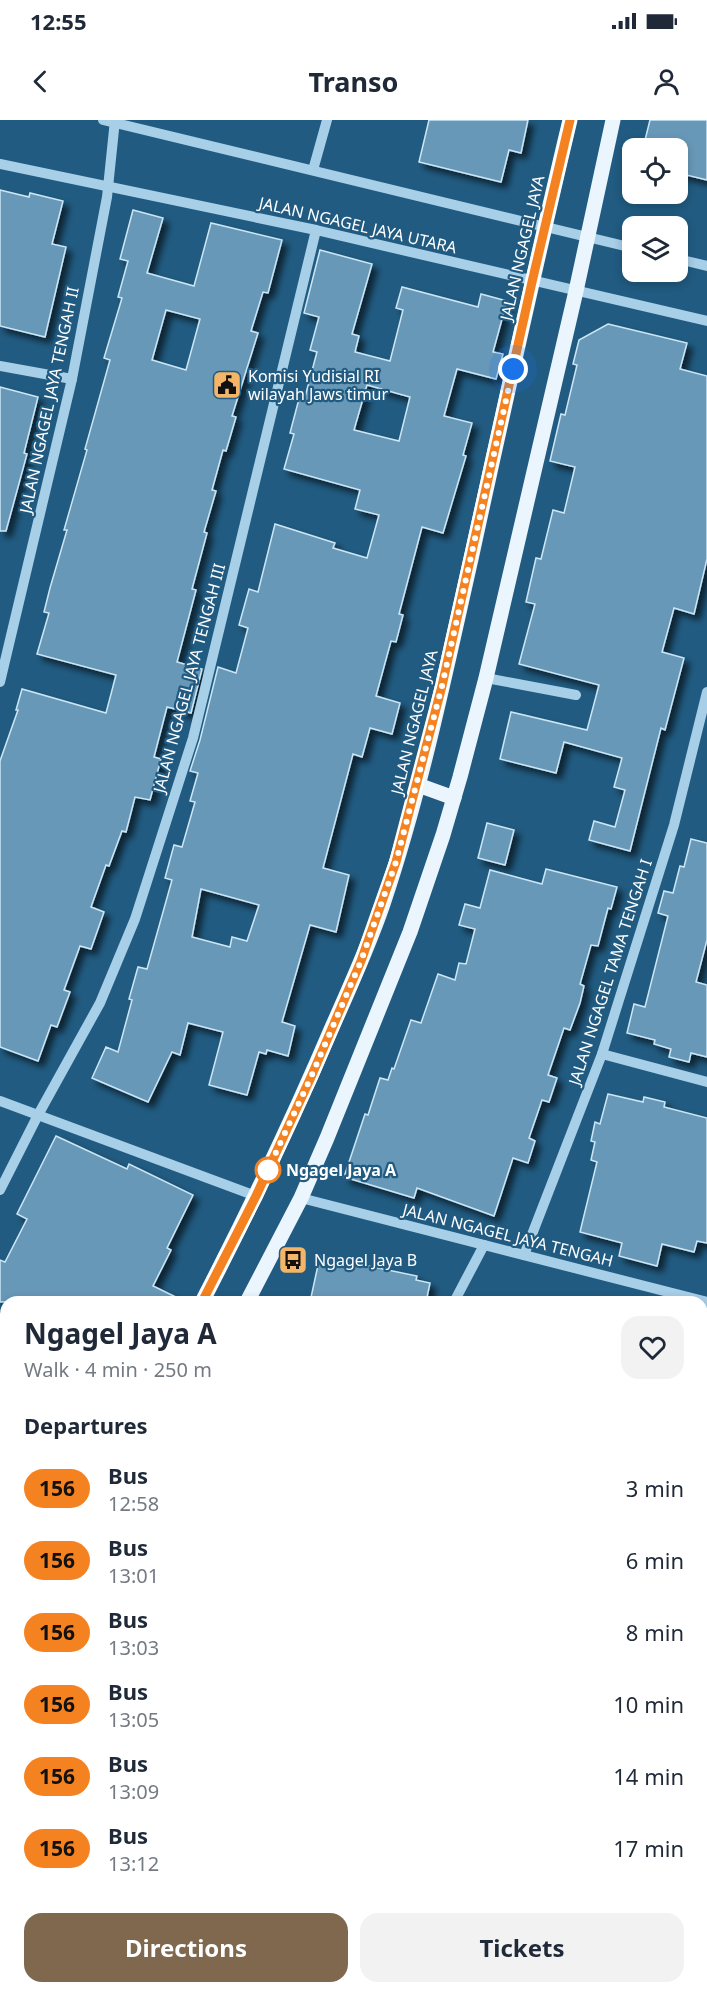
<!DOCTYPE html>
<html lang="en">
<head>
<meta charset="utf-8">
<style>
	body { margin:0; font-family:"Noto Sans",sans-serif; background:#f2f2f3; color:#1f2937; height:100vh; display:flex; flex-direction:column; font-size:22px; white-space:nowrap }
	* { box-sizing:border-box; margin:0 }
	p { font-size:20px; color:#747a83 }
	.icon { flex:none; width:33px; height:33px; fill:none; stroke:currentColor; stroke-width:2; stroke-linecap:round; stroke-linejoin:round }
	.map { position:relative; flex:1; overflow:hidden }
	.side { position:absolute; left:0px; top:1176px; width:708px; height:698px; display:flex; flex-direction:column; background:#fff; border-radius:18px 18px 0 0; box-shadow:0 3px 9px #0003 }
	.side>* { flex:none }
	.badge { padding:0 12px; border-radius:20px; font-size:21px; line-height:39px }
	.tools { position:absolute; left:622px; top:18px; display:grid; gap:12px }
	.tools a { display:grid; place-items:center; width:66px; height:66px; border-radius:12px; background:#fff; box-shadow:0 3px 9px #0003; font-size:30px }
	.you { position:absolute; width:30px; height:30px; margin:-15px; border:4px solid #fff; border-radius:50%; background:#1a73e8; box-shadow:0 0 0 9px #1a73e833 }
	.map>.badge { position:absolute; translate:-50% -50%; box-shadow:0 0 0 3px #fff }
	h2 { padding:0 24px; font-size:22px; line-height:54px }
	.round { display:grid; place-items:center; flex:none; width:63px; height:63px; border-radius:18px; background:#f2f2f3 }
	.summary { display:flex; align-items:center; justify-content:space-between; height:102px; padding:0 24px }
	h1 { font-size:28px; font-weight:700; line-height:45px }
	.cta { display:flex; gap:12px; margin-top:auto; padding:12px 24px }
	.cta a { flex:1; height:69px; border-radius:18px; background:#7f684e; color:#fff; font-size:24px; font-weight:700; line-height:69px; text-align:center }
	.cta a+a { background:#f2f2f3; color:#1f2937 }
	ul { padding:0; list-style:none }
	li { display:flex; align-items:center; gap:18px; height:72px; padding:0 24px }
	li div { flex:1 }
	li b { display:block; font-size:22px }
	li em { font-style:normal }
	li .badge { min-width:66px; font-weight:700; text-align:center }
	.status { display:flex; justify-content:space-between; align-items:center; height:42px; padding:0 30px; background:#fff; direction:ltr }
	.status svg { height:16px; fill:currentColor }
	header { display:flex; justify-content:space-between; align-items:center; height:78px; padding:0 24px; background:#fff; font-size:27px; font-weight:700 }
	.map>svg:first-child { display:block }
</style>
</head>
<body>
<div class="status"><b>12:55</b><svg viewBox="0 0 49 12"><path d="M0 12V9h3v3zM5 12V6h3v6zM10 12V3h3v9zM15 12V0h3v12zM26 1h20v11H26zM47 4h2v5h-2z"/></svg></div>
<header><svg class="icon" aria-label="back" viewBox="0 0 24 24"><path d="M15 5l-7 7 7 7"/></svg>Transo<svg class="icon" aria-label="person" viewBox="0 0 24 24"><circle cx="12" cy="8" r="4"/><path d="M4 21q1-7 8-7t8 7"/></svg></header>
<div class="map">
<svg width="707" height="1873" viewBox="0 0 707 1873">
	<defs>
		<filter id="shadow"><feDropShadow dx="5.5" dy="5.5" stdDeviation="3" flood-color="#0009"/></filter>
	</defs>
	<rect width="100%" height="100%" fill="#215b81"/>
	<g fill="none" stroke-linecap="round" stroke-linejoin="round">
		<g stroke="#5c84a0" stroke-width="40">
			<polyline points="702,1816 707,1806"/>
			<polyline points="673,1873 676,1868"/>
		</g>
	</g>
	<g fill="#6798b7" stroke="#cbe6f6" stroke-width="1.5" fill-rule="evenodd" filter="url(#shadow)">
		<polygon points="429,0 528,0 521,33 509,30 501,62 419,42"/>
		<polygon points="650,0 707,0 707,60 678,53 678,28 643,28"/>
		<polygon points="0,70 29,77 30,73 63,81 52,124 66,127 45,217 0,206"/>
		<path d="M133,90L163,98L147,153L194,166L211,103L282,120L268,173L263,172L251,211L258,213L232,296L236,297L226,331L223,330L212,370L216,371L204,412L207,413L192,469L196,470L177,542L202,549L191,593L167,587L154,637L161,639L150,680L135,677L126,712L122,711L109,746L106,745L91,787L104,792L91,829L80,826L64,870L70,872L57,907L51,905L38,941L0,927V641L18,590H16L22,569L106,593L116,555L37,534L49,493L44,492L50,468L67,410H64L87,330L85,329L110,240L104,238L122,178L118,177L128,141L120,139ZM166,190L200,199L186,250L152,240Z"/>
		<path d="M320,130L372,144L352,214L359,216L355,232L390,241L403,190L396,188L402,167L478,187L481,174L507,181L493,232L503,234L496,259L457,249L444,296L472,303L463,335L466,336L443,413L422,407L399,494L403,495L396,522L391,521L376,576L400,583L392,614L370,608L362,637L353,634L323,748L349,755L336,812L310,805L282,902L295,906L288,936L267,930L266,934L259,932L247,975L209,965L223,912L188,903L180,935L172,932L148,982L92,958L106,927L118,932L132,880L129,879L138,847L147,849L172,760L165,758L174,725L182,727L195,682L190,681L198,653L190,651L200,620L218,547L236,553L248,508L239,505L249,469L258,472L275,404L335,423L333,428L367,438L379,395L355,389L360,370L284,349L294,314L290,313L300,275L305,277L317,232L310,230L319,197L304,193ZM367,265L410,277L399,321L354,310ZM201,769L259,785L247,821L232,817L230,827L192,817Z"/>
		<polygon points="608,204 687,223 680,249 707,256 707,439 694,494 674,488 662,532 684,538 665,610 661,608 630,731 589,720 594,701 615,707 625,670 614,667 622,638 564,622 556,653 500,639 511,592 587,610 599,565 519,544 535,484 526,482 536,438 541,439 553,390 564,393 575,347 550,341 561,294 565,295 577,245 573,244 579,220"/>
		<polygon points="0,267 38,277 24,333 27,334 6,411 0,411"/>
		<polygon points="487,703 514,710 505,745 478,738"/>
		<polygon points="691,719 707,723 707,820 696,862 707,865 707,937 691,933 689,942 669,937 671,929 654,924 655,920 627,913 634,884 645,887 668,796 658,793 664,771 673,773 680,746 684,747"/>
		<polygon points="546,749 617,767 611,789 608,788 598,826 591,825 580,864 584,866 580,883 570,910 564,908 548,955 557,958 549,982 542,980 529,1018 535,1021 528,1043 513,1038 494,1096 417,1068 414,1078 344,1057 365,994 368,995 380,958 388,960 392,948 394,949 411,900 421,903 438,854 455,860 459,843 466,844 475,809 459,805 465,784 480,788 490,750 542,764"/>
		<polygon points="608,974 643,982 644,977 665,982 664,987 707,998 707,1123 697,1121 694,1132 662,1124 657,1146 619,1136 622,1123 580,1112 597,1042 591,1040 595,1022 591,1021 595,1002 600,1004"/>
		<polygon points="56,1016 127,1049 129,1044 193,1075 167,1128 171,1130 153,1166 186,1182 0,1182 0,1140 5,1142 27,1099 17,1094"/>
		<polygon points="320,1136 417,1156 416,1160 430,1163 426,1182 310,1182"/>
	</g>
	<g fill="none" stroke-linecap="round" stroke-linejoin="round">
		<g stroke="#a7cfe8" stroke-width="10">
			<polyline points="103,0 633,128"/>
			<polyline points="0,44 316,110 707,201"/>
			<polyline points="313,50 327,0"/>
			<polyline points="678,139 707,146"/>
			<polyline points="0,246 72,259"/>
			<polyline points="486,558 576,575"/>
			<polyline points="0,562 72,259 107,77 115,0"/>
			<polyline points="602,934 707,962"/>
			<polyline points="0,981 256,1076"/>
			<polyline points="0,1070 38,995 100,883 135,799 193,618 316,110"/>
			<polyline points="301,1078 707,1182"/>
			<polyline points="524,1135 602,934 674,705 707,572"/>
			<polyline points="454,1182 484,1125"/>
			<polyline points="702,1304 707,1294"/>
			<polyline points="702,1731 707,1721"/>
			<polyline points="630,1873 633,1868"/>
		</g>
		<g stroke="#eaf5fd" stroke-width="15">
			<polyline points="418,665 454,678"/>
			<path d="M202,1182C249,1091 293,999 333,905C351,865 369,825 383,784C421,671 445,554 471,439C503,292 535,146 570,0"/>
			<polyline points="247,1182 301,1078 327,1018 410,812 443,715 460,657 486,558 576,171 613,0"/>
			<polyline points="0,1577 6,1565"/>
			<polyline points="0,1648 6,1637"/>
			<polyline points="0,1747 6,1748"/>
			<polyline points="0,1792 6,1794"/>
			<polyline points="299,1868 321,1873"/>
			<polyline points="445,1868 467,1873"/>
		</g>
	</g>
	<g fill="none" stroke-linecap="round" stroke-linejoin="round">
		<g stroke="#fff" stroke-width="14">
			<polyline id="line" points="202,1182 256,1076 311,957 361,841 396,742 442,566 532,162 570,0"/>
		</g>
		<use href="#line" stroke="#f58220" stroke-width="9"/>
		<polyline stroke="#fff" stroke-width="6" stroke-dasharray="0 10.8" points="268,1050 265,1056 311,957 361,841 396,742 442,566 513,249"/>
	</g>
	<defs>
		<g id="civic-square" transform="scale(1.5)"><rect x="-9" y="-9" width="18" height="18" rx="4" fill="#f4b569" stroke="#215b81"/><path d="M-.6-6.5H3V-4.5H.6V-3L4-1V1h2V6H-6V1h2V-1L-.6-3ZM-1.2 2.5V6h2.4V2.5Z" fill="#111"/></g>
		<g id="bus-square" transform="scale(1.5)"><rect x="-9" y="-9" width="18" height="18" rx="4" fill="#f4b569" stroke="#215b81"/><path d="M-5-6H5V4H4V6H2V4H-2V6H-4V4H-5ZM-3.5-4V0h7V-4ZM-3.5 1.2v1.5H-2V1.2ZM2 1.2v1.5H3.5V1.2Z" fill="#111"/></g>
	</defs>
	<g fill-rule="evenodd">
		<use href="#civic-square" x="227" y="265"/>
		<use href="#bus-square" x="293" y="1140"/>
	</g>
	<circle fill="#fff" stroke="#f58220" stroke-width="3" cx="268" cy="1050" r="12"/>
	<g text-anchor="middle" stroke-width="4.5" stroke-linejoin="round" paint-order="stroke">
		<g font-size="16" fill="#fff" stroke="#215b81">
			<text transform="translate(358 105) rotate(13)" y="6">JALAN NGAGEL JAYA UTARA</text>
			<text transform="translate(522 128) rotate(-77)" y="6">JALAN NGAGEL JAYA</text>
			<text transform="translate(49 280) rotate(-78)" y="6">JALAN NGAGEL JAYA TENGAH II</text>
			<text transform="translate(189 558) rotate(-75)" y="6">JALAN NGAGEL JAYA TENGAH III</text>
			<text transform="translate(414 602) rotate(-76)" y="6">JALAN NGAGEL JAYA</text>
			<text transform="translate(610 852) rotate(-72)" y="6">JALAN NGAGEL TAMA TENGAH I</text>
			<text transform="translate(508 1115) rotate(14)" y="6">JALAN NGAGEL JAYA TENGAH</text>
		</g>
		<g font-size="16" fill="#fff" stroke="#215b81" text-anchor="start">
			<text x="248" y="262">Komisi Yudisial RI<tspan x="248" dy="18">wilayah Jaws timur</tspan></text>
			<text x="314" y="1146">Ngagel Jaya B</text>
		</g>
		<g font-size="16" font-weight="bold" fill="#fff" stroke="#215b81" text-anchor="start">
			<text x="286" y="1056">Ngagel Jaya A</text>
		</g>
	</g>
</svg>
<div class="tools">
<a><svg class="icon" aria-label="locate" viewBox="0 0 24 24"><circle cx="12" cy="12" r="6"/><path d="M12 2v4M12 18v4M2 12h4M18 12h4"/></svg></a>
<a><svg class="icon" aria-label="layers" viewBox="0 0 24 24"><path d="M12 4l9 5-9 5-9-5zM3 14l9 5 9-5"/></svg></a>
</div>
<div class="you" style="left:513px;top:249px"></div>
<section class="side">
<div class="summary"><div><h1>Ngagel Jaya A</h1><p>Walk · 4 min · 250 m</p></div><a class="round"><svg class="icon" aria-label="heart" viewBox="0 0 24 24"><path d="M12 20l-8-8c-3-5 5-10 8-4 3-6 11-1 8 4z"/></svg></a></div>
<h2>Departures</h2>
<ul>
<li><span class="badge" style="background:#f58220;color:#111">156</span><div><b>Bus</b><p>12:58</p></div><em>3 min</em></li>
<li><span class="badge" style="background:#f58220;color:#111">156</span><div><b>Bus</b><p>13:01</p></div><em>6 min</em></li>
<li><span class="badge" style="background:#f58220;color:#111">156</span><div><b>Bus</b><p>13:03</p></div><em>8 min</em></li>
<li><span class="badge" style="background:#f58220;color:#111">156</span><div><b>Bus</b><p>13:05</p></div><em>10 min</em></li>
<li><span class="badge" style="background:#f58220;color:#111">156</span><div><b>Bus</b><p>13:09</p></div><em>14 min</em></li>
<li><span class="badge" style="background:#f58220;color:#111">156</span><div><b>Bus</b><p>13:12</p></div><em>17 min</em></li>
</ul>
<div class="cta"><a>Directions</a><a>Tickets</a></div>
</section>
</div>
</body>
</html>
